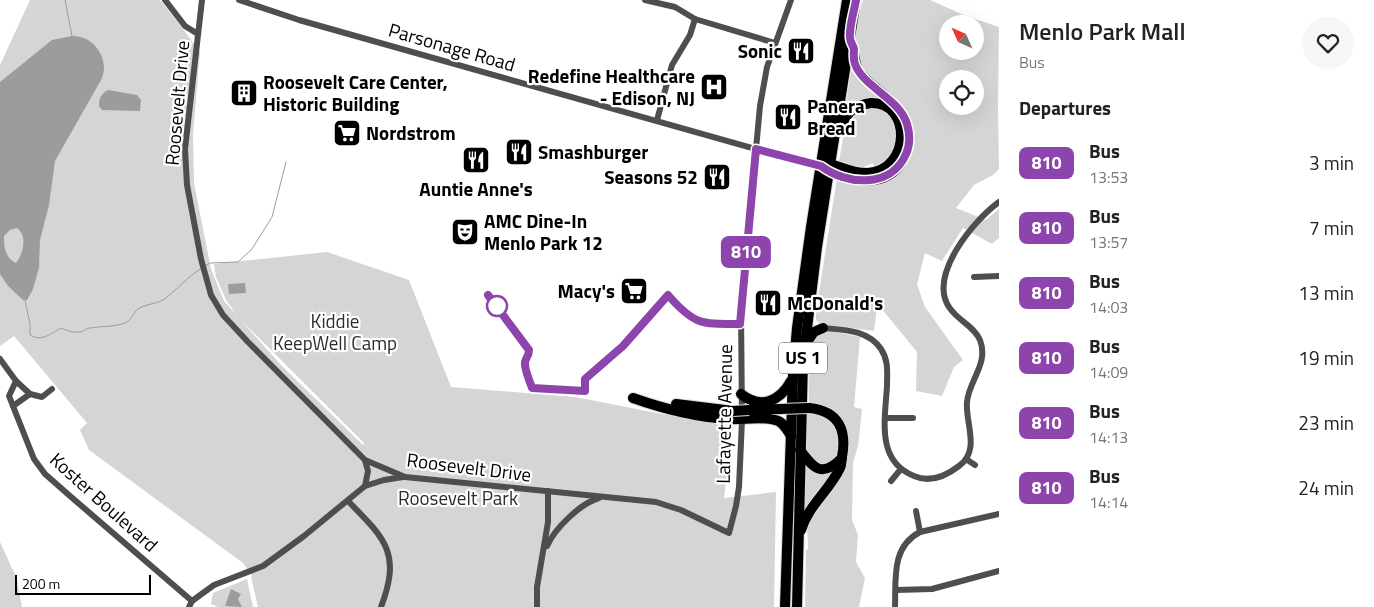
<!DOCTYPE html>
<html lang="en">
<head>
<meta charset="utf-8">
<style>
	body { margin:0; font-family:"Titillium Web",sans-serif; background:#f6f6f6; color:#222; height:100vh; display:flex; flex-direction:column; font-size:19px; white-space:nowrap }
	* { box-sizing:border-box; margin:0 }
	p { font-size:16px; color:#767676 }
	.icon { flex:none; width:28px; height:28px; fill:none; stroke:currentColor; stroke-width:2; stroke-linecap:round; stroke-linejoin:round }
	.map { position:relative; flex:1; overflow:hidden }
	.drawer { display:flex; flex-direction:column; background:#fff; width:375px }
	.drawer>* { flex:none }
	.badge { padding:0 10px; border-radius:8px; font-size:18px; line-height:32px }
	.needle { width:32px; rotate:315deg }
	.controls { position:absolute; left:939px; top:15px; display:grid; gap:10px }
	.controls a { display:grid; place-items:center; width:45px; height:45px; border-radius:50%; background:#fff; box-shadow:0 5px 20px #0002; font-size:25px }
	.scale { position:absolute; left:15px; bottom:12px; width:136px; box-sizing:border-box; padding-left:5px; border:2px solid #000; border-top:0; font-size:14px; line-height:18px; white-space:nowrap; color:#000; -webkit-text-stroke:4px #fff; paint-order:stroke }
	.map>.badge { position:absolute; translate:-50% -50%; box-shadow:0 0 0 2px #fff }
	h2 { padding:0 20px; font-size:19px; line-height:45px }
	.round { display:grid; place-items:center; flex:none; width:52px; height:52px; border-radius:26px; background:#f6f6f6 }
	.head { display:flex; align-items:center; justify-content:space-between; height:85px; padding:0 20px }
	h1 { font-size:24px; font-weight:600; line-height:38px }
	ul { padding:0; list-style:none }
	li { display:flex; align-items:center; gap:15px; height:65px; padding:0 20px }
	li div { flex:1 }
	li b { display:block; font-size:19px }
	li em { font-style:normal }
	li .badge { min-width:55px; font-weight:700; text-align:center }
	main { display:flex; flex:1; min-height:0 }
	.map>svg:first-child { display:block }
</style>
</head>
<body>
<main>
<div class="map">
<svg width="999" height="607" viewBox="0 0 999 607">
	<rect width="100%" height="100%" fill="#fff"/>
	<g fill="#d5d5d5" fill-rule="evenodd">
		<path d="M30,0H160L181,26L189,32L182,28L200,52L193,134L194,183L211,269L224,301L237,315L226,300L216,277L214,264L327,252L409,280L451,387L575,397L662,414L733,426L724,498L776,492L774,607H258L251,577L252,576L243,563L89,450L80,430L87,423L14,336L0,346V65ZM240,319L364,443L363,445L282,366Z"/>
		<path d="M863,0H930L966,16L999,27L998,106L999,169L993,175L974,185L956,208L986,220L999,209V238L992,244L963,228L942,261L925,253L917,284L925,307L963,360L954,367L942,396L916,391L917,352L881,308L877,307L874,331L821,324L816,320V311L837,178C846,182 857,187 866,186C898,183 923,153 911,122C908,114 900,102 894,97C882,84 863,78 856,60C851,47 860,14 863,0ZM948,24H975V51H948ZM948,79H975V106H948Z"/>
		<polygon points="852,64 891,107 880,102 845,111"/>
		<polygon points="877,106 893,119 898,136 894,153 887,162 874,168 873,163 861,168 839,162 845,125 857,110"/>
		<path d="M820,332H836L860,337L854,407L862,409L858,446L853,463L852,520L858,535L856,562L865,578L859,607H805L806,550L808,549L807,522L840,474L847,460L849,442L847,429L838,415L826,407L809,403C808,380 810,357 814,335Z"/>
		<path d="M807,412C836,416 843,430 836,459L827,465H817L807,452Z"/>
		<polygon points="806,463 836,469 805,510"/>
		<polygon points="0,542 17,579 22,607 0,607"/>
		<polygon points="247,579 253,607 218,607 211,604 213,593"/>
	</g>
	<g fill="#9c9c9c" fill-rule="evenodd">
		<path d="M72,36C94,35 111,60 101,80L55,161L49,205L40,240L39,268L33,289L27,300H23L8,286L0,274V82L52,40ZM17,228C28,236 23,254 16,263C5,258 4,247 4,236L10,230Z"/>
		<path d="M108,90L137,95L141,100L140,111L102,110L99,106C99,98 101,94 108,90Z"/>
		<polygon points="245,283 246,293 229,294 228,284"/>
		<polygon points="231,589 241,594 238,599 242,607 225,606"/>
	</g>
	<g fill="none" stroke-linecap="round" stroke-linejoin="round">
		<g stroke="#9c9c9c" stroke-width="1">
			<polyline points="65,0 72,36"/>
			<polyline points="205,266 210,263 238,262 252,249 272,217 286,162"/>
			<path d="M25,300L30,324V335C42,342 50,334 61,328C68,331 76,334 83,331C89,328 84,329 90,328C102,326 114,327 125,323C131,321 133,313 138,309C143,305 155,304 163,300C177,290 187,277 202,268"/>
		</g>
		<g stroke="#dbdbdb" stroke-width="12">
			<g id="highway">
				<path d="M830,164C842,167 855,174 868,173C911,170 912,102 871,103C863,104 856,107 850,112C845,117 841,125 837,132"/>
				<path d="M823,168C830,173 837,174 845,177C870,184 895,182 906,154C909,146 910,136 908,128C902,103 876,91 860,73C853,64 856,54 852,44"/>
				<polyline points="805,345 814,332 823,328"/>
				<path d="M741,394C761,410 780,401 791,381"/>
				<path d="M633,398C664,409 696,417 728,419C742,420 762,416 775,420C783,421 787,430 791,436"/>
				<polyline points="676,404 733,411"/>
				<polyline points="749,410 780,409"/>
				<path d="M800,450C814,469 822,478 842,458"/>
				<path d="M801,530C808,506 829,491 840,468C842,465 841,461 842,457C847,430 839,411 809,408"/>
				<polyline points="785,607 793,375 797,328 811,227 847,0"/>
				<polyline points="797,607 803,361 817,247 856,0"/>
			</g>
		</g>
		<g stroke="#4e4e4e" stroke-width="6">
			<polyline points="165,0 185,26 198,34"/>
			<polyline points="202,0 185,149 187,185 201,259 211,295 223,315 248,342 365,460 405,477 656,502 681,510 729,533 736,506 739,487 742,420 741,310 760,106 767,67 791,0"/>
			<polyline points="239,0 299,20 780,156 822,165"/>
			<polyline points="645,0 675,7 695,19 775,43"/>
			<polyline points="657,120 672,65 690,35 695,19"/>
			<polyline points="974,277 999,276"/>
			<path d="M823,328C845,330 868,330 881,349C889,361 887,373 887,386C885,420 876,461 914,476C930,483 946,476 959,466C981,450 965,423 967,402C969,380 989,364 980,340C974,326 957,320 949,307C928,275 974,220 999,202"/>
			<polyline points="0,359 16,381 9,396 34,459 45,474 70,496 192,601"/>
			<polyline points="16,381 30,394"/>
			<polyline points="13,406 30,394 42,397 52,389"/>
			<polyline points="885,418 913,418"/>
			<polyline points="966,459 975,465"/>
			<polyline points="365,460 368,471 365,486"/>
			<polyline points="891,481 901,469"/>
			<path d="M348,501C384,538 402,552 381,607"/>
			<polyline points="916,511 920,532"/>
			<path d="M547,546C555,528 581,503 599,498"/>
			<polyline points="896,590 932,589 999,571"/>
			<polyline points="189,607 192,601 214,585 263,566 304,536 365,486 384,480 403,477"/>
			<polyline points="537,607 537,587 548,522 548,491"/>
			<path d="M895,607C896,579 891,547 920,532L999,514"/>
		</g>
		<use href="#highway" stroke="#000" stroke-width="10"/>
		<g stroke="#dbdbdb" stroke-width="12" stroke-linecap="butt">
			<g id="highway-bridge">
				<polyline points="780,409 809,408"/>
				<polyline points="733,411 749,410"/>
			</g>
		</g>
		<use href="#highway-bridge" stroke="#000" stroke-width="10"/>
	</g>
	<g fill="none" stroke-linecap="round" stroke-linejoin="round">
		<g stroke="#fff" stroke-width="11">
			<path id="line" d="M488,295L529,350C529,356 526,357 525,362C524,370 530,381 532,388L585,391V379L623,346L668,295C694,325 701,324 740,324L756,149L821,166C846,185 891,189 906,154C910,145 910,134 907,124C899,98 863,87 855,64C853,59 854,54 854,49C853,45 850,42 850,38C849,26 854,12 856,0"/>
		</g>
		<use href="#line" stroke="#8e44ad" stroke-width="8"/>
	</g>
	<defs>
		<g id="restaurant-square" transform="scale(1.4375)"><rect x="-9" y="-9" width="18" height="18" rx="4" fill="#000" stroke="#fff"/><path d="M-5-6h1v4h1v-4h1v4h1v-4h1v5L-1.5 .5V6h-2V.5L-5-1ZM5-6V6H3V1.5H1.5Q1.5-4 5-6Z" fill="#fff"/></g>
		<g id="hospital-square" transform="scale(1.4375)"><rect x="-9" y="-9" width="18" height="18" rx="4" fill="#000" stroke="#fff"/><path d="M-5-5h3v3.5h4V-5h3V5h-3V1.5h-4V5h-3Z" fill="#fff"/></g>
		<g id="building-square" transform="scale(1.4375)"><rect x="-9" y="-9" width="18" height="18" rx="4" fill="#000" stroke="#fff"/><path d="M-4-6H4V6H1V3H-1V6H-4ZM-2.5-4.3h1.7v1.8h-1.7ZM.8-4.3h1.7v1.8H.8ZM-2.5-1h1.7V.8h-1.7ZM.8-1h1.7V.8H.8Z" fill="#fff"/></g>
		<g id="supermarket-square" transform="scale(1.4375)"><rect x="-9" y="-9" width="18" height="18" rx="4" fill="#000" stroke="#fff"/><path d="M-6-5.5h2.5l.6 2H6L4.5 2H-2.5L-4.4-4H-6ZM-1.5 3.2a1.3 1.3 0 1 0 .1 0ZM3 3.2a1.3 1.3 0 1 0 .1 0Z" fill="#fff"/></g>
		<g id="theatre-square" transform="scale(1.4375)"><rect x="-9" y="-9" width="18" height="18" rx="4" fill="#000" stroke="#fff"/><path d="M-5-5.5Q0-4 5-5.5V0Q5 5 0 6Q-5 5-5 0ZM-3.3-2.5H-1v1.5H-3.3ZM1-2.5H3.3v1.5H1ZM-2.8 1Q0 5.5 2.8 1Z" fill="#fff"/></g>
	</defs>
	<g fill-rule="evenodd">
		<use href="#restaurant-square" x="801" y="51"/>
		<use href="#hospital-square" x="714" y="87"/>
		<use href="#building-square" x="244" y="93"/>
		<use href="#restaurant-square" x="788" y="117"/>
		<use href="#supermarket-square" x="347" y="133"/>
		<use href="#restaurant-square" x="519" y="152"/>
		<use href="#restaurant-square" x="476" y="160"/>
		<use href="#restaurant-square" x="717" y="177"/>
		<use href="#theatre-square" x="465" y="232"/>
		<use href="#supermarket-square" x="634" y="291"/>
		<use href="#restaurant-square" x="768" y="303"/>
	</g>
	<circle fill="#fff" stroke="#8e44ad" stroke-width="2.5" cx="497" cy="306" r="10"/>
	<g text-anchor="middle" stroke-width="4.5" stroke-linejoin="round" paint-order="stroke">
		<rect fill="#fff" stroke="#4c4c4c" stroke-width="1" x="779" y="342.5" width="48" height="31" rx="4"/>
		<g font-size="18" font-weight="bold" fill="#000">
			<text x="803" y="364">US 1</text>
		</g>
		<g font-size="19" fill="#000" stroke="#fff">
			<text transform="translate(452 47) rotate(16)" y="7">Parsonage Road</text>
			<text transform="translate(177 103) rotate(-85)" y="7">Roosevelt Drive</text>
			<text transform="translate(724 414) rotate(-89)" y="7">Lafayette Avenue</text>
			<text transform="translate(469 467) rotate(7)" y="7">Roosevelt Drive</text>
			<text transform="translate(104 502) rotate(42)" y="7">Koster Boulevard</text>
		</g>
		<g font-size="19" font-weight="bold" fill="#000" stroke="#fff" text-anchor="start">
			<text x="782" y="58" text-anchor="end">Sonic</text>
			<text x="695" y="83" text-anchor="end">Redefine Healthcare<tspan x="695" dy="22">- Edison, NJ</tspan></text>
			<text x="263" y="89">Roosevelt Care Center,<tspan x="263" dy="22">Historic Building</tspan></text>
			<text x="807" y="113">Panera<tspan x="807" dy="22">Bread</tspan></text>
			<text x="366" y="140">Nordstrom</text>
			<text x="538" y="159">Smashburger</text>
			<text x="698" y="184" text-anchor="end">Seasons 52</text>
			<text x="476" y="196" text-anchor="middle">Auntie Anne's</text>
			<text x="484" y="228">AMC Dine-In<tspan x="484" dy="22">Menlo Park 12</tspan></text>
			<text x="615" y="298" text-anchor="end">Macy's</text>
			<text x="787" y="310">McDonald's</text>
		</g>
		<g font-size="19" fill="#2c2c2c" stroke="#fff">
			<text x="335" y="328">Kiddie<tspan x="335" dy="22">KeepWell Camp</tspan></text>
			<text x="458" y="505">Roosevelt Park</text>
		</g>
	</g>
</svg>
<div class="controls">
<a><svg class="needle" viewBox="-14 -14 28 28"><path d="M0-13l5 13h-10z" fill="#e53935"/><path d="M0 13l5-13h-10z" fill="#767676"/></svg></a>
<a><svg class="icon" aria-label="locate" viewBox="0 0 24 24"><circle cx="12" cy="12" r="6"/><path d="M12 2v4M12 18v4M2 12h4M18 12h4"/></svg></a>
</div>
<div class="scale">200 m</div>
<b class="badge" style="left:746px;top:252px;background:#8e44ad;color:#fff">810</b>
</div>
<section class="drawer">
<div class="head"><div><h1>Menlo Park Mall</h1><p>Bus</p></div><a class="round"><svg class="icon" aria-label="heart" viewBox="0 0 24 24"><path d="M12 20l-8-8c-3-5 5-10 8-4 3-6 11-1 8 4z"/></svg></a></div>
<h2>Departures</h2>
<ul>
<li><span class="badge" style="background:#8e44ad;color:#fff">810</span><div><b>Bus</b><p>13:53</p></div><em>3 min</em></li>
<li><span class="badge" style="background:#8e44ad;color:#fff">810</span><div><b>Bus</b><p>13:57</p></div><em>7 min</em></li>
<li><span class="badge" style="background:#8e44ad;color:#fff">810</span><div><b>Bus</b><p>14:03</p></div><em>13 min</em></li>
<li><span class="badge" style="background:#8e44ad;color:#fff">810</span><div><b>Bus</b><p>14:09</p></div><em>19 min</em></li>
<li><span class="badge" style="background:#8e44ad;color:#fff">810</span><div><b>Bus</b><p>14:13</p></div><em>23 min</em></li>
<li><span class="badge" style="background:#8e44ad;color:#fff">810</span><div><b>Bus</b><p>14:14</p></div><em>24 min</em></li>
</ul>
</section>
</main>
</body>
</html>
